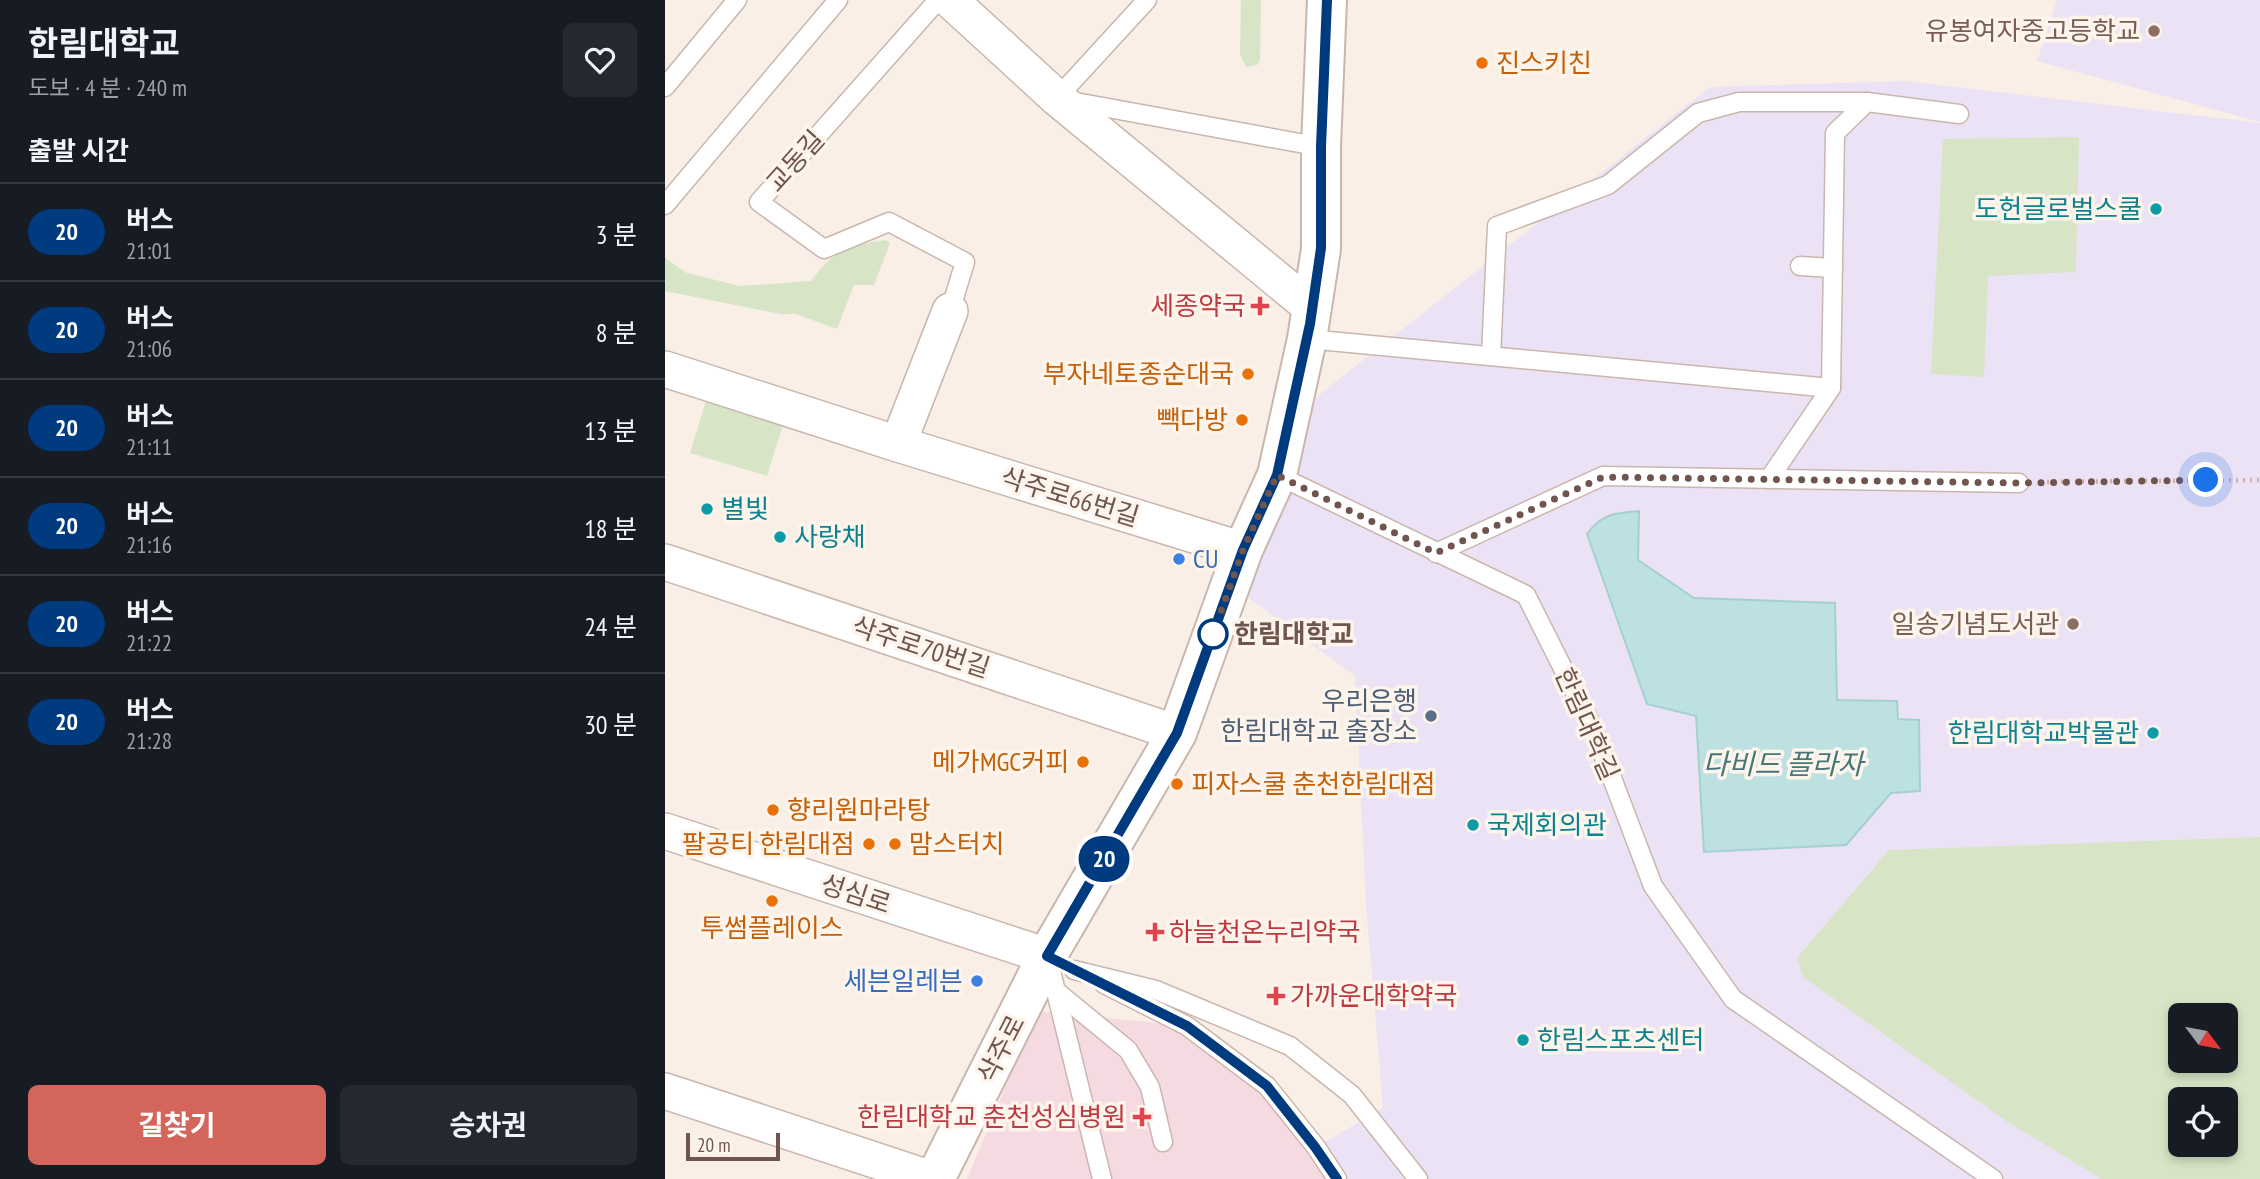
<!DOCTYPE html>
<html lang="ko">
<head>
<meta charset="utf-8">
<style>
	body { margin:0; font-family:"PT Sans Narrow","Noto Sans KR",sans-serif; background:#242831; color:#f1f3f6; height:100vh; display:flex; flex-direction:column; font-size:26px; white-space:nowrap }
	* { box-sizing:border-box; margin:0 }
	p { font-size:23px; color:#9ea1a6 }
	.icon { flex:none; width:38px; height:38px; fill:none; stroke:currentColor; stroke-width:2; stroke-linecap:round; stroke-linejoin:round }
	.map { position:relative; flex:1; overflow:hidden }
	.panel { display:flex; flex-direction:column; background:#171b24; width:665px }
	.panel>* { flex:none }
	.badge { padding:0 14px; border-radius:23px; font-size:24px; line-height:46px }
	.needle { width:46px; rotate:122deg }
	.tools { position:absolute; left:1503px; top:1003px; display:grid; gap:14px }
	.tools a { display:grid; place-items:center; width:70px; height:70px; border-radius:10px; background:#171b24; box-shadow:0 4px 10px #0003; font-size:35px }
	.scale { position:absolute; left:21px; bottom:18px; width:94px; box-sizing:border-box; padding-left:7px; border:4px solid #6f554e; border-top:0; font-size:19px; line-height:24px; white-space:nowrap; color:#6f554e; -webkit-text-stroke:5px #fdf4eb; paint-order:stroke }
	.you { position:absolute; width:35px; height:35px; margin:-18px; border:5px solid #fff; border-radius:50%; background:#1a73e8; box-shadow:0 0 0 10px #1a73e833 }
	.map>.badge { position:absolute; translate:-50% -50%; box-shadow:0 0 0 4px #fff }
	h2 { padding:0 28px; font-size:26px; line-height:63px }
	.round { display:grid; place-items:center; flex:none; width:74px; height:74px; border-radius:10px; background:#242831 }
	.overview { display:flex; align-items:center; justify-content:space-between; height:119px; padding:0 28px }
	h1 { font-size:33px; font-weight:700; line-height:52px }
	.primary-button { display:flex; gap:14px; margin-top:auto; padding:14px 28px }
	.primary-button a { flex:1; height:80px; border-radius:10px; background:#d4655a; color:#fff; font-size:28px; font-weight:700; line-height:80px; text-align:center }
	.primary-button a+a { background:#242831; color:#f1f3f6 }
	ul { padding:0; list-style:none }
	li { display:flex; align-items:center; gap:21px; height:98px; padding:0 28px; border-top:2px solid #363941 }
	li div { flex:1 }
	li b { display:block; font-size:26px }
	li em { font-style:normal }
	li .badge { min-width:77px; font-weight:700; text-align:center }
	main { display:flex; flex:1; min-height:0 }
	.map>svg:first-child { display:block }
</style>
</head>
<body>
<main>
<section class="panel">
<div class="overview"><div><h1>한림대학교</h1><p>도보 · 4 분 · 240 m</p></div><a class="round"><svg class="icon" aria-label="heart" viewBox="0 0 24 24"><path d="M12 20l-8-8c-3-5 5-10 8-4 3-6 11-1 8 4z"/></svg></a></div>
<h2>출발 시간</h2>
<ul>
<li><span class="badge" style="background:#003b80;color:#fff">20</span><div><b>버스</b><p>21:01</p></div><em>3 분</em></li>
<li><span class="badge" style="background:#003b80;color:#fff">20</span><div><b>버스</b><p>21:06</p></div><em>8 분</em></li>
<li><span class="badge" style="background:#003b80;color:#fff">20</span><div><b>버스</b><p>21:11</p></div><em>13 분</em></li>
<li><span class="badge" style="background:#003b80;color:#fff">20</span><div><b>버스</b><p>21:16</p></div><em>18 분</em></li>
<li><span class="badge" style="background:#003b80;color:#fff">20</span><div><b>버스</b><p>21:22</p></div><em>24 분</em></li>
<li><span class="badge" style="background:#003b80;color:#fff">20</span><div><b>버스</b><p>21:28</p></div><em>30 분</em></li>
</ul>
<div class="primary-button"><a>길찾기</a><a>승차권</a></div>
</section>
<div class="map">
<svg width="1595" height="1179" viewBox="0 0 1595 1179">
	<rect width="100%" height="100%" fill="#f9efe6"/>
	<g fill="#ece2f5" fill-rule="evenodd">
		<polygon points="1392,0 1595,0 1595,122 1372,61"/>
		<path d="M1240,81L1595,123V1179H672L651,1147L718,1108L701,904L690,676L565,584L626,417L1045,87ZM1516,1015H1561V1060H1516ZM1516,1099H1561V1144H1516Z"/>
	</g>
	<polygon fill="#f6dae1" points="372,1011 522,1026 602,1086 672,1179 302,1179"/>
	<g fill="#d7e5c6" fill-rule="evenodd">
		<polygon points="576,0 596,0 595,60 592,65 581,67 575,55"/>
		<polygon points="1414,137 1411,272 1323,276 1319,377 1266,374 1278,139"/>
		<path d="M220,240L225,243L209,285H189L172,329L131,314H116L0,291V258L22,273L75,286L146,281C167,251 185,245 220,240Z"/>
		<polygon points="43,394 120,418 102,476 25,453"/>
		<path d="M1595,837V1179H1437L1344,1123L1138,977L1132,958L1224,850ZM1516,1015H1561V1060H1516ZM1516,1099H1561V1144H1516Z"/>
	</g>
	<path fill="#bde0e0" stroke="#a4d0d1" stroke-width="2" d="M974,511L973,560L1029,598L1170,603L1172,700L1232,701L1233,719L1254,720L1255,791L1226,793L1181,845L1039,852L1031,716L982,704L922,534C937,514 949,513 974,511Z"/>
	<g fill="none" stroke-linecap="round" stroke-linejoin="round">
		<g stroke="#c9b6ad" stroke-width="21">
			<g id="service">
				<polyline points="273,0 94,202 159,249 224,222 300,262 285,311"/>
				<polyline points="0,87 72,0"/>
				<polyline points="392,98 482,0"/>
				<polyline points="405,101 656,147"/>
				<polyline points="0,205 173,0"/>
				<polyline points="1135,266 1168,268"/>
				<polyline points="642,339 1166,388 1170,133 1202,102 1294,114"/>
				<polyline points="826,356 832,226 943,185 1033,113 1074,102 1202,102"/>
				<polyline points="612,475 861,595 928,728 988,886 1068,999 1328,1179"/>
				<polyline points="1104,479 1166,388"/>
				<polyline points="771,553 938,476 1354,483"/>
				<polyline points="384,963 437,1179"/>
				<polyline points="409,970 491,990 625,1046 687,1095 753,1179"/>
				<polyline points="439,984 522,1026 602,1086 651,1147 672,1179"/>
				<polyline points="391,991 463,1050 485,1087 498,1142"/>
			</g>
		</g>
		<g stroke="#c9b6ad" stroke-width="38">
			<g id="minor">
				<polyline points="285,0 392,98 648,309"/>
				<polyline points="0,369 233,444 578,550"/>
				<polyline points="233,444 285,311"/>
				<polyline points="0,562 512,733"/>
				<polyline points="0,831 382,956"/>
				<polyline points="0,1091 267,1179"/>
			</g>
		</g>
		<g stroke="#c9b6ad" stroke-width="42">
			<polyline id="tertiary" points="270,1179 382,956 512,733 578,550 612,475 642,339 656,249 656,147 662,0"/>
		</g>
		<polyline stroke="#d0afa4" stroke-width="4.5" stroke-dasharray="2 5" stroke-linecap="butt" points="1375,482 1595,480"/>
		<use href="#service" stroke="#fff" stroke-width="18"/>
		<use href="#minor" stroke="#fff" stroke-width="35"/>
		<use href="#tertiary" stroke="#fff" stroke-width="38"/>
	</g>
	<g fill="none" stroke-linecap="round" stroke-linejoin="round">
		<g stroke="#fff" stroke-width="16">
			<polyline id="line" points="662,0 656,147 656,248 645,324 612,475 578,550 512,733 382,956 522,1026 602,1086 650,1147 672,1179"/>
		</g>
		<use href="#line" stroke="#003b80" stroke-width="10"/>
		<polyline stroke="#6f554e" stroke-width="7" stroke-dasharray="0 12.6" points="548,634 578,550 612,475 771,553 938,477 1354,483 1541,480"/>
	</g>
	<g fill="#8d6e63" stroke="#fdf4eb" stroke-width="2.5">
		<circle cx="1489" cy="31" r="7"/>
		<circle cx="1408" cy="624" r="7"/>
	</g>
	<g fill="#e8710a" stroke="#fdf4eb" stroke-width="2.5">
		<circle cx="817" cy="63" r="7"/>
		<circle cx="583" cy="374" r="7"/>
		<circle cx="577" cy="420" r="7"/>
		<circle cx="418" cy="762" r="7"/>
		<circle cx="512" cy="784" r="7"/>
		<circle cx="108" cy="810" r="7"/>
		<circle cx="204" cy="844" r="7"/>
		<circle cx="230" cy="844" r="7"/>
		<circle cx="107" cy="901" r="7"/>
	</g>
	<g fill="#0f9aa8" stroke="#fdf4eb" stroke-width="2.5">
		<circle cx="1491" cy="209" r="7"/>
		<circle cx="42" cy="509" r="7"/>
		<circle cx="115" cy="537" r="7"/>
		<circle cx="1488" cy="733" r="7"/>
		<circle cx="808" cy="825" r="7"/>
		<circle cx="858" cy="1040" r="7"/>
	</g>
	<g fill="#e0444e" stroke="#fdf4eb" stroke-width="2.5">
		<path d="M591.5 295.5h7v7h7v7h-7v7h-7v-7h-7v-7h7z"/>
		<path d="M486.5 921.5h7v7h7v7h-7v7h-7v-7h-7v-7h7z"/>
		<path d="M607.5 985.5h7v7h7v7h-7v7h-7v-7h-7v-7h7z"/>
		<path d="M473.5 1106.5h7v7h7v7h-7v7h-7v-7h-7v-7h7z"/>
	</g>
	<g fill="#3f7fe0" stroke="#fdf4eb" stroke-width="2.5">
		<circle cx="514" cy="559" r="7"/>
		<circle cx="312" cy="981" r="7"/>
	</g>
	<circle fill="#fff" stroke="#003b80" stroke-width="3.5" cx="548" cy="634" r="14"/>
	<circle fill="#5c6f8a" stroke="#fdf4eb" stroke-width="2.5" cx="766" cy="716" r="7"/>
	<g text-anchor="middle" stroke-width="7" stroke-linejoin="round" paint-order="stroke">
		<g font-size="26" fill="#785e54" stroke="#fdf4eb" text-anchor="end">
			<text x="1475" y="40">유봉여자중고등학교</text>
			<text x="1394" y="633">일송기념도서관</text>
		</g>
		<g font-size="26" fill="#c56008" stroke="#fdf4eb" text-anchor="start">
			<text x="831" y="72">진스키친</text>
			<text x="569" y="383" text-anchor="end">부자네토종순대국</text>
			<text x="563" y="429" text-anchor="end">빽다방</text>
			<text x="404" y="771" text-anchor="end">메가MGC커피</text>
			<text x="526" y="793">피자스쿨 춘천한림대점</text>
			<text x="122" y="819">향리원마라탕</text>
			<text x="190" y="853" text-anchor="end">팔공티 한림대점</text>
			<text x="244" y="853">맘스터치</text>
			<text x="107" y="937" text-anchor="middle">투썸플레이스</text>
		</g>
		<g font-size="26" fill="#6f554e" stroke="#fdf4eb">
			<text transform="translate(130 161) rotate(-48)" y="9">교동길</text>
			<text transform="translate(405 497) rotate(17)" y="9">삭주로66번길</text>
			<text transform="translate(256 647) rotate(18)" y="9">삭주로70번길</text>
			<text transform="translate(922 724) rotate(66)" y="9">한림대학길</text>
			<text transform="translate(191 894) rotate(18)" y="9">성심로</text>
			<text transform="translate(336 1049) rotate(-63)" y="9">삭주로</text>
		</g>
		<g font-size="26" fill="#0d838f" stroke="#fdf4eb" text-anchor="start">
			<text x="1477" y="218" text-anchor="end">도헌글로벌스쿨</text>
			<text x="56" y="518">별빛</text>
			<text x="129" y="546">사랑채</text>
			<text x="1474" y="742" text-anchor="end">한림대학교박물관</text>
			<text x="822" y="834">국제회의관</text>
			<text x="872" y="1049">한림스포츠센터</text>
		</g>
		<g font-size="26" fill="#be3a42" stroke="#fdf4eb" text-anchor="end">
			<text x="581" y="315">세종약국</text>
			<text x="504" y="941" text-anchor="start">하늘천온누리약국</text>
			<text x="625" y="1005" text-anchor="start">가까운대학약국</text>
			<text x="461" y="1126">한림대학교 춘천성심병원</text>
		</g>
		<g font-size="26" fill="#366cbe" stroke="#fdf4eb" text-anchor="start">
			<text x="528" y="568">CU</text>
			<text x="298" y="990" text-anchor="end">세븐일레븐</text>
		</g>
		<g font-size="26" font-weight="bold" fill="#6f554e" stroke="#fdf4eb" text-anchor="start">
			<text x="569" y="643">한림대학교</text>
		</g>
		<g font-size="26" fill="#4e5e75" stroke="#fdf4eb" text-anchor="end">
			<text x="752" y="710">우리은행<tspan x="752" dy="30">한림대학교 출장소</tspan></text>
		</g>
		<g font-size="28" font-style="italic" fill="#477779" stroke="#fdf4eb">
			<text x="1118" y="774">다비드 플라자</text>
		</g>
	</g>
</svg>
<div class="tools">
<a><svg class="needle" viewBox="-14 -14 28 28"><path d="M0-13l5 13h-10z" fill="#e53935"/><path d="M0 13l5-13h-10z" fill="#9ea1a6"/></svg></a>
<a><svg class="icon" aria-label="locate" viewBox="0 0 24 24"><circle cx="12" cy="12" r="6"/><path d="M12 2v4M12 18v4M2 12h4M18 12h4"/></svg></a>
</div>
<div class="scale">20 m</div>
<div class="you" style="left:1541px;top:480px"></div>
<b class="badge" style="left:439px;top:859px;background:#003b80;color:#fff">20</b>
</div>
</main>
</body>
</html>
